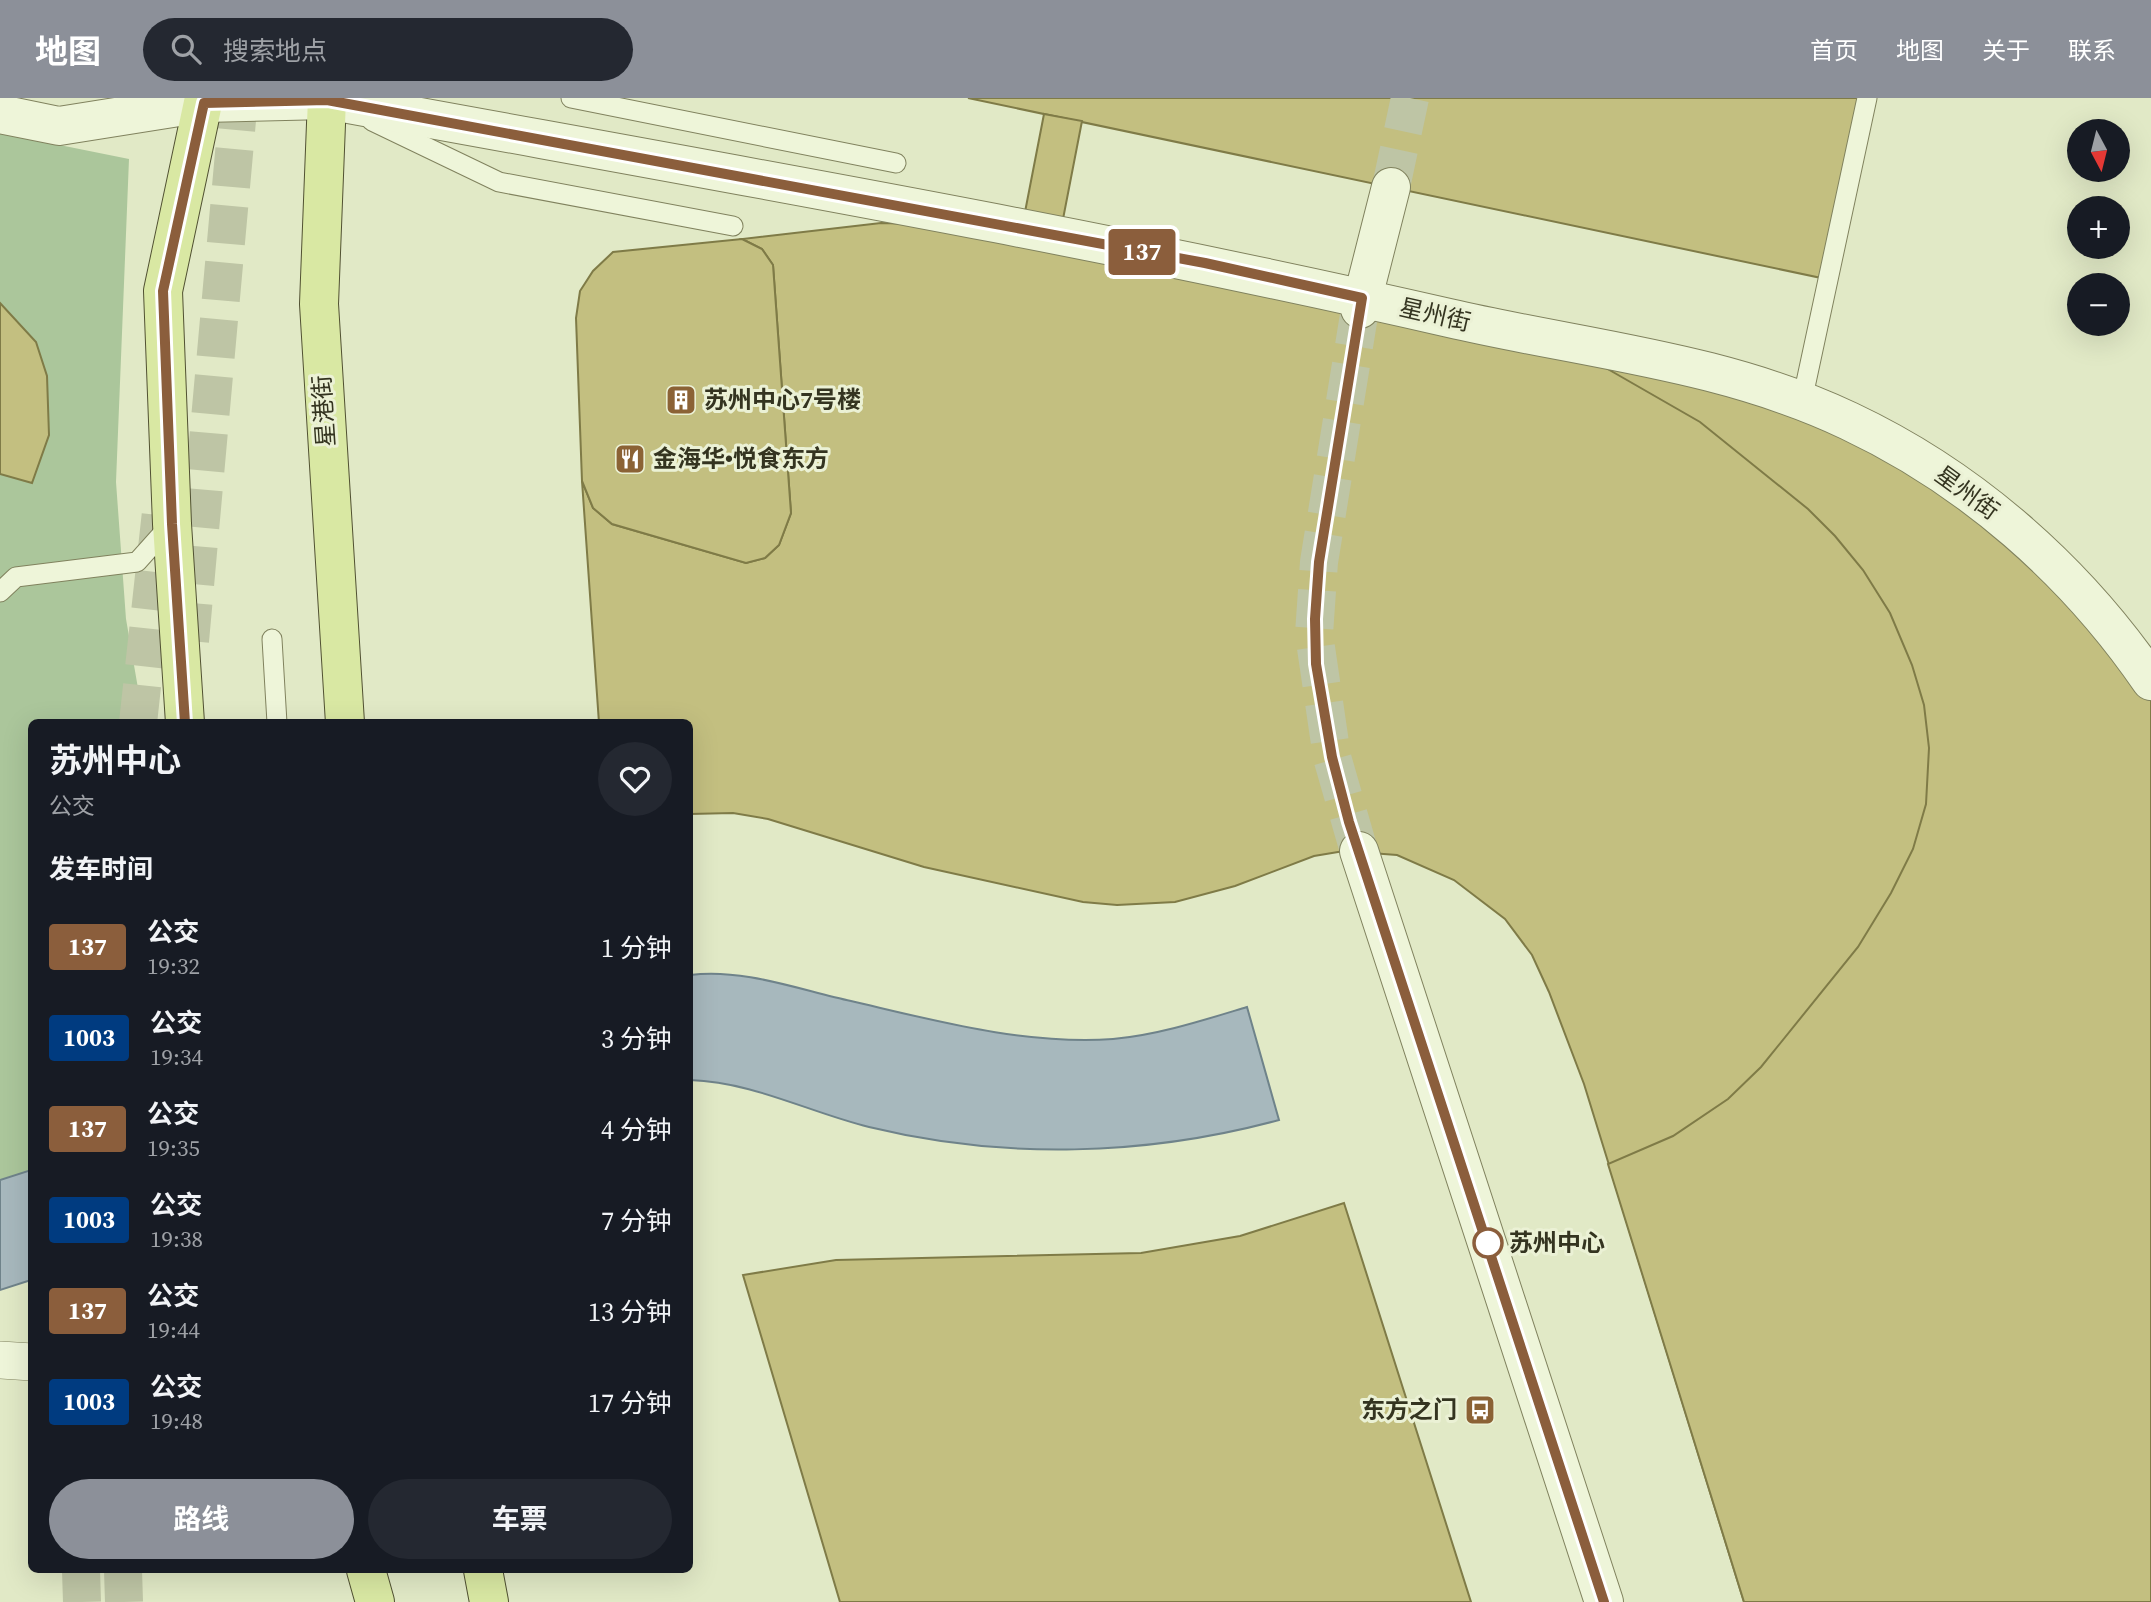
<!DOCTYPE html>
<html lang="zh">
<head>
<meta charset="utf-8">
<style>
	body { margin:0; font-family:"Source Serif 4","Noto Sans SC",serif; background:#242831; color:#f1f3f6; height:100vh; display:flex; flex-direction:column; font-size:26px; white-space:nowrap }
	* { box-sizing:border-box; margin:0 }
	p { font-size:23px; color:#9ea1a6 }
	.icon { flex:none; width:38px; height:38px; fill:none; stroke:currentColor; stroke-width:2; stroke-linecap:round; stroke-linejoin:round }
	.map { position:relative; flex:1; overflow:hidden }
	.panel { position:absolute; left:28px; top:621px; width:665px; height:854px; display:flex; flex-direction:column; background:#171b24; border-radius:10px; box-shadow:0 7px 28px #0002 }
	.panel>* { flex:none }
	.badge { padding:0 14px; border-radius:5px; font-size:24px; line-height:46px }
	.needle { width:46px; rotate:173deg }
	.controls { position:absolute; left:2067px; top:21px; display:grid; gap:14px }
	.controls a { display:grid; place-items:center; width:63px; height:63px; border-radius:50%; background:#171b24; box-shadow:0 7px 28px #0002; font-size:35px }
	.map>.badge { position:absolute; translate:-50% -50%; box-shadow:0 0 0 4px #fff }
	h2 { padding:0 21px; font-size:26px; line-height:63px }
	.round { display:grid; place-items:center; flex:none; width:74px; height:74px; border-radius:37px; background:#242831 }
	.overview { display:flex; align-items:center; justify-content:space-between; height:119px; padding:0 21px }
	h1 { font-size:33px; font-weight:700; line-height:52px }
	.action { display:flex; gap:14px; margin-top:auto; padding:14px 21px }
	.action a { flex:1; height:80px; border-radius:42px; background:#8c9099; color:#fff; font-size:28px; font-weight:700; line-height:80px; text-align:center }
	.action a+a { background:#242831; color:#f1f3f6 }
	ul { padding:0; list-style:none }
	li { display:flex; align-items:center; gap:21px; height:91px; padding:0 21px }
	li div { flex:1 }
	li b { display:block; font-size:26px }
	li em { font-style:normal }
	li .badge { min-width:77px; font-weight:700; text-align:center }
	header { display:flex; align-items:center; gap:42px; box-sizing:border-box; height:98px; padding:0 35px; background:#8c9099; color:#fff }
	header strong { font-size:33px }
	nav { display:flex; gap:38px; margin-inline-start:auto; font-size:24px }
	.search { width:490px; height:63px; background:#242831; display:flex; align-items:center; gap:18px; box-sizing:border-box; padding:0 24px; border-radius:38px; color:#9ea1a6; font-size:26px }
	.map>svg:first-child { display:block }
</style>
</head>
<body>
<header>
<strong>地图</strong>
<div class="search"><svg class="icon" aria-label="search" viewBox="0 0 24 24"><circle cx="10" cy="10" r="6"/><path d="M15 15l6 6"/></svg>搜索地点</div>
<nav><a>首页</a><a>地图</a><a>关于</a><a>联系</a></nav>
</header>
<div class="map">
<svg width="2151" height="1504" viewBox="0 0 2151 1504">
	<rect width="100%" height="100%" fill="#e1e9c6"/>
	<polygon fill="#abc69b" points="0,35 129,61 116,384 126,521 144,625 32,625 31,1073 0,1083"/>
	<g fill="#a7b8bd" stroke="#6f838a" stroke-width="2">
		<path d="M690,877C743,870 800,892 851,903C937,923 1024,947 1113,941C1158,937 1204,922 1247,909L1279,1022C1146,1058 1004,1062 869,1029C808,1014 753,984 690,982Z"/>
		<polygon points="31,1072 31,1182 0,1192 0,1082"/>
	</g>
	<g fill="#c3bf80" stroke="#7f7b47" stroke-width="2">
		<polygon points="968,0 1867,0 1826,181"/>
		<polygon points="1044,16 1082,23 1057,152 1019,145"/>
		<polygon points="881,125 918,126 1659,276 1881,345 2151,555 2151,1504 1744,1504 1584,986 1549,894 1532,857 1505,821 1454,782 1397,757 1344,753 1314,758 1235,788 1175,804 1117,807 1083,804 924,769 768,721 733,715 690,716 690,625 599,625 582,383 593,410 612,426 746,465 765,460 779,447 791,415 773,167 762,151 742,141"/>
		<polygon points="742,141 762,151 773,167 791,415 779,447 765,460 746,465 612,426 593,410 582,383 576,220 580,193 593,173 613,154"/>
		<polygon points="0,205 36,244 47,278 49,337 32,385 0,376"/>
		<polygon points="1592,262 1659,276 1881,345 2151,555 2151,1504 1744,1504 1608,1066 1673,1038 1728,1001 1761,969 1858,849 1891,795 1913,751 1926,706 1929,650 1924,607 1912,567 1890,515 1863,472 1835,438 1808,411 1700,324"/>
		<polygon points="1344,1105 1471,1504 840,1504 743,1177 836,1162 1141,1155 1240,1138"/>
	</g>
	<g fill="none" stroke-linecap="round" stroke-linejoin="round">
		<g stroke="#bec5a5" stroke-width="38" stroke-dasharray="38 19" stroke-linecap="butt">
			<polyline points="1391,89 1410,0"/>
			<polyline points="1359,753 1332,659 1314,536 1319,464 1360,211"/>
		</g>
		<g stroke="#bec5a5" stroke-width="38" stroke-dasharray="38 19" stroke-linecap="butt">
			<polyline points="190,543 239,0"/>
			<polyline points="138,625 161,414"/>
			<polyline points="81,1472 82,1504"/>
			<polyline points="123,1472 124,1504"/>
		</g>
		<g stroke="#80825e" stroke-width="21">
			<g id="service">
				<polyline points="571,0 896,65"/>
				<polyline points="372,23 499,84 733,128"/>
				<polyline points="1802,303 1867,0"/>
				<polyline points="0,494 16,479 137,464 171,426"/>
				<polyline points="272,541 277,625"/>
			</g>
		</g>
		<g stroke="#80825e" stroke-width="38">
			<polyline id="minor" points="0,1262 32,1264"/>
		</g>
		<g stroke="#80825e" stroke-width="40">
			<g id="tertiary">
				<path d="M0,16L59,28L204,5L327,2C702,71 1078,135 1449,220C1583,251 1723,263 1849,323C1970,380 2075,472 2151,583"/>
				<polyline points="1360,211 1391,89"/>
				<polyline points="1359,753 1604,1504"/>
			</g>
		</g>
		<g stroke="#515132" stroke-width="40">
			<g id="primary">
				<polyline points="327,0 319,206 345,625"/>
				<polyline points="185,625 172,426 163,193 204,0"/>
				<polyline points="366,1472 375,1504"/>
				<polyline points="483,1472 489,1504"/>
			</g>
		</g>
		<use href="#service" stroke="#eef5d9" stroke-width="19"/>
		<use href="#minor" stroke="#eef5d9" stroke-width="37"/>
		<use href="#tertiary" stroke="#eef5d9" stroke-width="38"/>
		<use href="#primary" stroke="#d9e8a3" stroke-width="38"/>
	</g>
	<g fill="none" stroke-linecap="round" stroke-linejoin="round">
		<g stroke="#fff" stroke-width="16">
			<polyline id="line" points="185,625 172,426 163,193 204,5 327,2 1205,165 1362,200 1319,464 1315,521 1316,566 1332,659 1349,724 1604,1504"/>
		</g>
		<use href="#line" stroke="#8b5e3c" stroke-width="10"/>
	</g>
	<defs>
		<g id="building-square" transform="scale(1.575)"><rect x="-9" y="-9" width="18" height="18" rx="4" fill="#8b6235" stroke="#ebf1d5"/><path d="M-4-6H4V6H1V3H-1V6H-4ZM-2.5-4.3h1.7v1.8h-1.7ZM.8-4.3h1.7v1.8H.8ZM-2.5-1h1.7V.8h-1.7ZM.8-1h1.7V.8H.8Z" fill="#fff"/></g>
		<g id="restaurant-square" transform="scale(1.575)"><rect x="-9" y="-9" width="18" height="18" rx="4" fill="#8b6235" stroke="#ebf1d5"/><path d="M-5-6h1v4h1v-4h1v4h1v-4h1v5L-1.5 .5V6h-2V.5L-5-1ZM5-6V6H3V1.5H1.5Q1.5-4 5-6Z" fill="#fff"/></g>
		<g id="bus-square" transform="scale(1.575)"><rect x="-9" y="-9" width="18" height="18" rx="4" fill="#8b6235" stroke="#ebf1d5"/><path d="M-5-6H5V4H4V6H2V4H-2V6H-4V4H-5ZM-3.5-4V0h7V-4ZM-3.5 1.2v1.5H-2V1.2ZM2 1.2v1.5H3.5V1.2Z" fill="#fff"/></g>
	</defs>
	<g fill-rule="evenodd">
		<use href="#building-square" x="681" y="302"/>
		<use href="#restaurant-square" x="630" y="361"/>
		<use href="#bus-square" x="1480" y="1312"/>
	</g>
	<circle fill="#fff" stroke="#8b5e3c" stroke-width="3.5" cx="1488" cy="1145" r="14"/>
	<g text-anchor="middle" stroke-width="6" stroke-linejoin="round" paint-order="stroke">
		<g font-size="24" fill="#343420" stroke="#ebf1d5">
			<text transform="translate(1435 217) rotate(13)" y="8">星州街</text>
			<text transform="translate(324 313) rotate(-94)" y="8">星港街</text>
			<text transform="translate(1967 395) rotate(36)" y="8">星州街</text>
		</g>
		<g font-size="24" font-weight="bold" fill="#343420" stroke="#ebf1d5" text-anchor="start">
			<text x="704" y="310">苏州中心7号楼</text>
			<text x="653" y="369">金海华•悦食东方</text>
			<text x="1457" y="1320" text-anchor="end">东方之门</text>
		</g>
		<g font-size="24" font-weight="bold" fill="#343420" stroke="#ebf1d5" text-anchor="start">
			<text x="1509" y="1153">苏州中心</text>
		</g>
	</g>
</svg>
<div class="controls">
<a><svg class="needle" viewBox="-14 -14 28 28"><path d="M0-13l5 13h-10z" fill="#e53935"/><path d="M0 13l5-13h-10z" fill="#9ea1a6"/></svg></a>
<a>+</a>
<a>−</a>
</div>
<b class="badge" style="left:1142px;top:154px;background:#8b5e3c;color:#fff">137</b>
<section class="panel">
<div class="overview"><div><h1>苏州中心</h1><p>公交</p></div><a class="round"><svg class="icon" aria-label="heart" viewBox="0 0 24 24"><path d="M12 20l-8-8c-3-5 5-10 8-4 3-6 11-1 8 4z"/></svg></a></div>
<h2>发车时间</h2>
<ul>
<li><span class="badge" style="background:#8b5e3c;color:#fff">137</span><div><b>公交</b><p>19:32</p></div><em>1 分钟</em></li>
<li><span class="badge" style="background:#003b80;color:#fff">1003</span><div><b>公交</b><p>19:34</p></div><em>3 分钟</em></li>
<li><span class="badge" style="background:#8b5e3c;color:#fff">137</span><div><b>公交</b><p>19:35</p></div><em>4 分钟</em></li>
<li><span class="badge" style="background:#003b80;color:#fff">1003</span><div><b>公交</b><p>19:38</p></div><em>7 分钟</em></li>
<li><span class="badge" style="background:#8b5e3c;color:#fff">137</span><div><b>公交</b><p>19:44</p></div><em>13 分钟</em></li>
<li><span class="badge" style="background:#003b80;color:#fff">1003</span><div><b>公交</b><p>19:48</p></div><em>17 分钟</em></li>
</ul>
<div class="action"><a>路线</a><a>车票</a></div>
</section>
</div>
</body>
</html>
